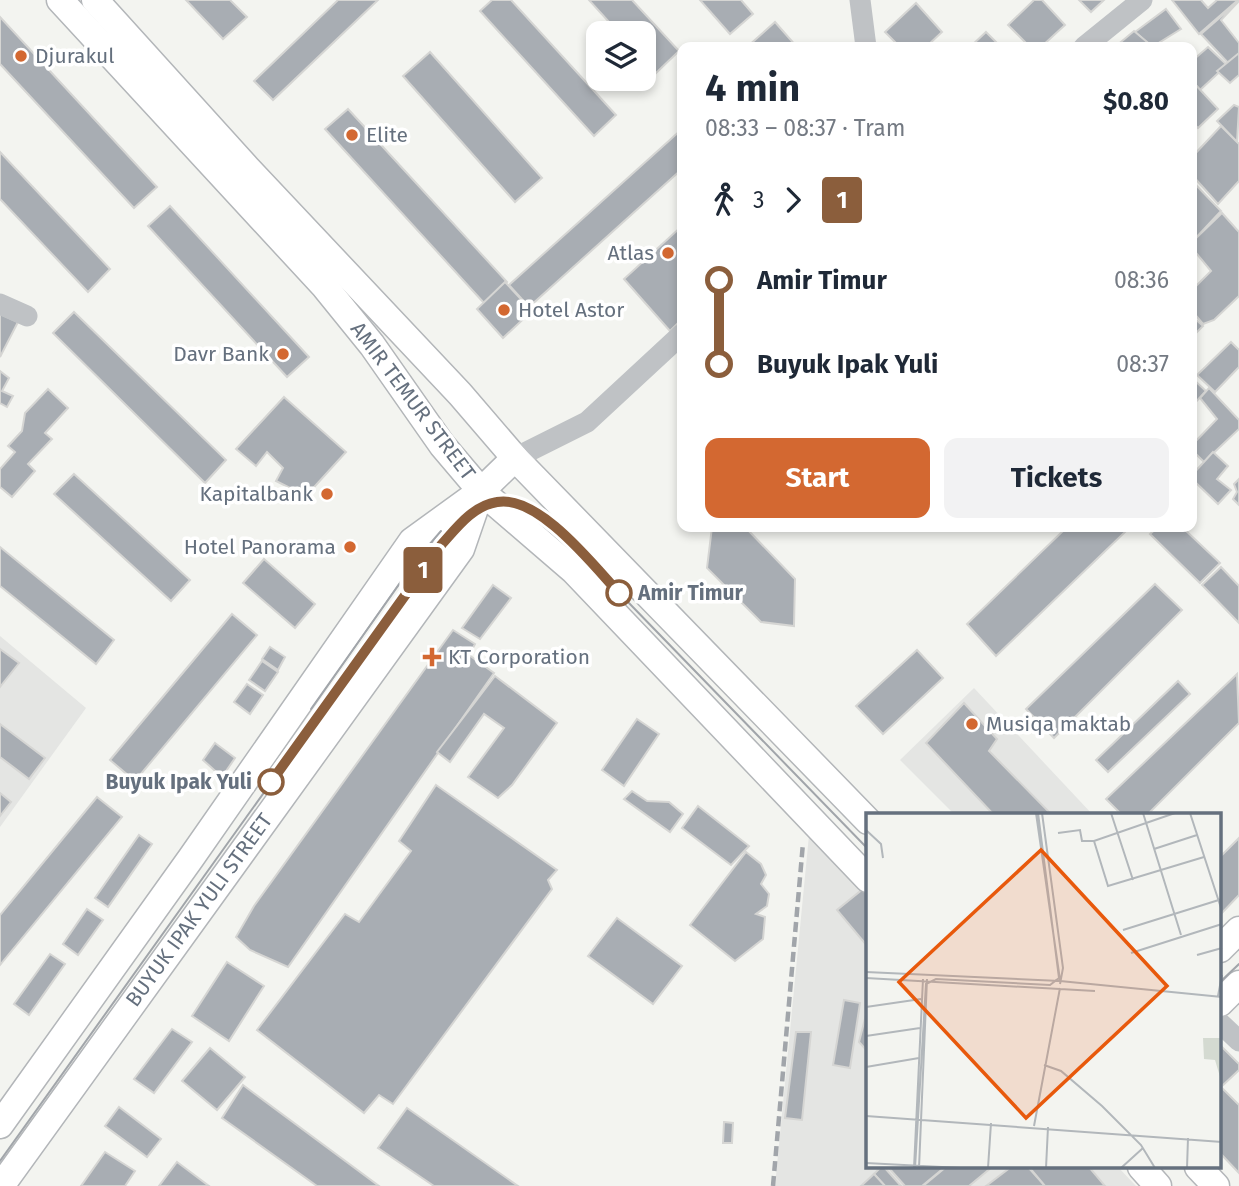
<!DOCTYPE html>
<html lang="en">
<head>
<meta charset="utf-8">
<style>
	body { margin:0; font-family:"Fira Sans",sans-serif; background:#f2f2f3; color:#1f2937; height:100vh; display:flex; flex-direction:column; font-size:26px; white-space:nowrap }
	* { box-sizing:border-box; margin:0 }
	p { font-size:23px; color:#747a83 }
	.icon { flex:none; width:38px; height:38px; fill:none; stroke:currentColor; stroke-width:2; stroke-linecap:round; stroke-linejoin:round }
	.map { position:relative; flex:1; overflow:hidden }
	.sheet { position:absolute; left:677px; top:42px; width:520px; height:490px; display:flex; flex-direction:column; background:#fff; border-radius:14px; box-shadow:0 4px 10px #0003 }
	.sheet>* { flex:none }
	.badge { padding:0 14px; border-radius:5px; font-size:24px; line-height:46px }
	.buttons { position:absolute; left:586px; top:21px; display:grid; gap:14px }
	.buttons a { display:grid; place-items:center; width:70px; height:70px; border-radius:14px; background:#fff; box-shadow:0 4px 10px #0003; font-size:35px }
	.map>.badge { position:absolute; translate:-50% -50%; box-shadow:0 0 0 4px #fff }
	.legs { display:flex; align-items:center; gap:10px; height:77px; padding:0 28px; font-size:23px }
	.legs p { margin-inline-start:auto }
	.overview { display:flex; align-items:center; justify-content:space-between; height:119px; padding:0 28px }
	h1 { font-size:38px; font-weight:700; line-height:52px }
	.button { display:flex; gap:14px; margin-top:auto; padding:14px 28px }
	.button a { flex:1; height:80px; border-radius:14px; background:#d36831; color:#fff; font-size:28px; font-weight:700; line-height:80px; text-align:center }
	.button a+a { background:#f2f2f3; color:#1f2937 }
	ul { padding:0 28px; list-style:none }
	li { display:flex; align-items:center; gap:24px; height:84px; font-size:26px }
	li i { display:grid; place-items:center; width:10px; height:100%; margin:0 9px; background:currentColor }
	li i::after { content:''; width:18px; height:18px; margin:-9px; border:5px solid; border-radius:50%; background:#fff }
	li p { margin-inline-start:auto }
	li:first-child i { background:linear-gradient(#0000 50%,currentColor 0) }
	li:last-child i { background:linear-gradient(currentColor 50%,#0000 0) }
	.map>svg:first-child { display:block }
</style>
</head>
<body>
<div class="map">
<svg width="1239" height="1186" viewBox="0 0 1239 1186">
	<rect width="100%" height="100%" fill="#f3f4f0"/>
	<g fill="#e4e5e3">
		<polygon points="0,636 86,708 0,827"/>
		<polygon points="974,688 1093,815 955,815 900,760"/>
		<polygon points="809,835 868,895 868,1167 1118,1167 1136,1186 775,1186"/>
	</g>
	<g fill="#a8adb3" stroke="#d5d5d3" stroke-width="2">
		<polygon points="186,0 230,0 247,17 223,39"/>
		<polygon points="338,0 378,0 273,100 254,81"/>
		<polygon points="492,0 511,0 616,115 594,136 480,11"/>
		<polygon points="589,0 632,0 679,51 656,73 644,60 644,33 619,33"/>
		<polygon points="700,0 741,0 753,14 730,34"/>
		<polygon points="1034,0 1042,0 1065,25 1041,47 1030,47 1008,25"/>
		<polygon points="1079,0 1104,0 1091,12"/>
		<polygon points="1172,0 1201,0 1208,8 1217,0 1238,0 1199,34"/>
		<polygon points="1239,1 1221,20 1239,43 1239,56 1230,65 1201,34"/>
		<polygon points="916,3 942,32 926,47 900,47 885,32"/>
		<polygon points="1166,9 1181,29 1152,47 1135,32"/>
		<polygon points="0,17 157,187 134,208 0,64"/>
		<polygon points="775,22 797,47 747,47"/>
		<polygon points="1134,31 1153,47 1115,47"/>
		<polygon points="986,32 1001,47 970,47"/>
		<polygon points="1208,47 1227,65 1200,90 1192,80 1192,61"/>
		<polygon points="430,52 542,178 515,202 403,76"/>
		<polygon points="1239,53 1239,75 1230,83 1217,71"/>
		<polygon points="1192,81 1218,109 1198,128 1192,122"/>
		<polygon points="1234,105 1239,107 1237,142 1217,121"/>
		<polygon points="348,109 507,282 484,303 325,129"/>
		<polygon points="1221,126 1239,144 1239,181 1218,204 1192,175 1192,157"/>
		<polygon points="682,129 682,169 529,307 509,285"/>
		<polygon points="0,152 110,269 88,292 0,199"/>
		<polygon points="1192,181 1221,211 1192,242"/>
		<polygon points="170,206 309,357 287,377 148,226"/>
		<polygon points="1222,213 1239,232 1239,296 1214,320 1203,324 1192,311 1192,290 1211,271 1192,248 1192,242"/>
		<polygon points="682,226 682,319 670,331 624,279"/>
		<polygon points="505,282 532,311 503,338 477,309"/>
		<polygon points="74,312 226,460 205,483 53,333"/>
		<polygon points="0,314 18,322 0,357"/>
		<polygon points="1192,316 1203,326 1192,337"/>
		<polygon points="1231,342 1239,350 1239,367 1215,392 1197,375"/>
		<polygon points="0,371 9,378 2,391 13,396 7,407 0,403"/>
		<polygon points="1193,379 1206,391 1192,406 1192,380"/>
		<polygon points="1209,388 1239,420 1239,429 1204,462 1192,450 1192,445 1217,419 1200,398"/>
		<polygon points="48,389 68,408 45,433 52,439 28,464 35,471 12,497 0,487 0,469 15,452 8,446 22,431 25,413"/>
		<polygon points="284,397 346,452 306,496 276,481 283,468 267,452 256,466 236,449"/>
		<polygon points="1213,452 1228,466 1217,479 1231,490 1218,504 1192,479 1192,475"/>
		<polygon points="74,474 190,580 171,601 54,494"/>
		<polygon points="1239,479 1239,505 1233,499 1237,492 1234,484"/>
		<polygon points="712,527 746,528 795,579 794,626 761,622 707,568"/>
		<polygon points="1067,527 1120,527 1125,532 996,656 967,624"/>
		<polygon points="1158,527 1182,527 1220,563 1200,583 1150,534"/>
		<polygon points="0,547 114,640 96,664 0,586"/>
		<polygon points="264,559 315,604 295,628 243,583"/>
		<polygon points="1221,567 1239,586 1239,623 1202,585"/>
		<polygon points="1155,584 1182,610 1054,738 1026,709"/>
		<polygon points="493,585 511,598 480,639 462,628"/>
		<polygon points="232,614 257,635 135,781 110,760"/>
		<polygon points="453,630 475,644 469,655 494,673 288,967 250,950 236,937 254,906"/>
		<polygon points="270,647 285,657 278,670 262,659"/>
		<polygon points="0,649 19,663 0,687"/>
		<polygon points="917,650 943,678 883,734 856,706"/>
		<polygon points="262,661 278,672 265,691 249,680"/>
		<polygon points="1237,674 1239,723 1147,815 1122,815 1106,799"/>
		<polygon points="495,676 557,723 512,785 498,798 468,777 504,728 484,714 450,762 437,752"/>
		<polygon points="1178,681 1190,694 1108,772 1096,760"/>
		<polygon points="247,684 263,695 250,714 234,702"/>
		<polygon points="964,703 997,739 989,751 1052,815 994,815 926,743"/>
		<polygon points="637,719 659,734 624,786 602,770"/>
		<polygon points="0,724 45,758 29,779 0,757"/>
		<polygon points="215,743 235,758 222,777 203,760"/>
		<polygon points="436,785 557,870 548,880 552,889 393,1104 379,1095 364,1113 257,1030 345,914 359,922 411,851 399,841"/>
		<polygon points="632,791 647,801 669,802 683,814 670,832 624,799"/>
		<polygon points="0,793 11,802 0,816"/>
		<polygon points="97,797 122,817 0,965 0,915"/>
		<polygon points="698,806 749,846 731,865 682,828"/>
		<polygon points="139,835 152,844 108,907 95,898"/>
		<polygon points="1239,838 1239,895 1220,915 1220,857"/>
		<polygon points="746,852 761,864 766,875 761,884 769,894 767,906 756,914 765,917 763,939 735,961 690,925"/>
		<polygon points="863,889 868,895 868,947 837,910"/>
		<polygon points="87,909 103,920 78,955 63,944"/>
		<polygon points="617,918 682,966 653,1004 588,956"/>
		<polygon points="50,954 65,964 29,1015 14,1004"/>
		<polygon points="227,962 264,986 229,1041 192,1016"/>
		<polygon points="844,1000 860,1003 850,1068 833,1065"/>
		<polygon points="868,1007 868,1052 859,1042"/>
		<polygon points="172,1029 192,1042 154,1093 134,1079"/>
		<polygon points="796,1032 811,1032 802,1120 785,1118"/>
		<polygon points="1220,1045 1239,1064 1239,1070 1221,1087 1239,1105 1239,1173 1220,1153"/>
		<polygon points="210,1048 245,1077 217,1110 182,1081"/>
		<polygon points="243,1085 379,1186 317,1186 222,1118"/>
		<polygon points="119,1107 161,1139 147,1157 105,1126"/>
		<polygon points="407,1108 518,1186 434,1186 378,1148"/>
		<polygon points="724,1122 733,1123 732,1143 723,1143"/>
		<polygon points="105,1152 135,1171 125,1186 81,1186"/>
		<polygon points="177,1162 209,1186 159,1186"/>
		<polygon points="881,1167 884,1167 901,1186 885,1186 874,1174"/>
		<polygon points="888,1167 945,1167 922,1186 905,1186"/>
		<polygon points="946,1167 992,1167 969,1186 923,1186"/>
		<polygon points="1011,1167 1028,1167 1045,1186 986,1186"/>
		<polygon points="1029,1167 1089,1167 1105,1186 1045,1186"/>
		<polygon points="874,1174 885,1186 861,1186"/>
	</g>
	<g fill="none" stroke-linecap="round" stroke-linejoin="round">
		<g stroke="#b3b6b9" stroke-width="29">
			<g id="major">
				<polyline points="60,0 325,287 372,345 442,445 481,491 574,571 868,879"/>
				<polyline points="95,0 247,168 460,394 515,458 868,821"/>
				<polyline points="1220,949 1239,930"/>
				<polyline points="1220,1003 1239,984"/>
				<polyline points="0,1125 191,858 412,541 481,491 515,458"/>
				<polyline points="1141,1167 1158,1186"/>
				<polyline points="1198,1167 1216,1186"/>
				<polyline points="1,1186 461,549 481,491"/>
			</g>
		</g>
		<g stroke="#bfc2c5" stroke-width="21">
			<polyline points="860,0 866,47"/>
			<polyline points="1084,47 1142,0"/>
			<polyline points="0,304 27,316"/>
			<polyline points="515,458 587,422 682,334"/>
			<polyline points="1220,1023 1239,1041"/>
		</g>
		<use href="#major" stroke="#fff" stroke-width="26"/>
		<g stroke="#a1a5aa" stroke-width="2">
			<polyline points="311,709 417,559 441,531"/>
			<polyline points="1220,982 1239,964"/>
			<path d="M0,1161L442,544C483,497 509,487 558,530L868,849"/>
		</g>
		<polyline stroke="#a1a5aa" stroke-width="4.5" stroke-dasharray="10 5" stroke-linecap="butt" points="773,1186 803,843"/>
	</g>
	<g fill="none" stroke-linecap="round" stroke-linejoin="round">
		<g stroke="#fff" stroke-width="16">
			<path id="line-1" d="M271,782L442,544C458,526 473,506 497,502C538,494 594,566 619,593"/>
		</g>
		<use href="#line-1" stroke="#8b5e3c" stroke-width="10"/>
	</g>
	<g fill="#d36831" stroke="#fff" stroke-width="2.5">
		<circle cx="21" cy="56" r="7"/>
		<circle cx="352" cy="135" r="7"/>
		<circle cx="668" cy="253" r="7"/>
		<circle cx="504" cy="310" r="7"/>
		<circle cx="283" cy="354" r="7"/>
		<circle cx="327" cy="494" r="7"/>
		<circle cx="350" cy="547" r="7"/>
		<path d="M428.5 646.5h7v7h7v7h-7v7h-7v-7h-7v-7h7z"/>
		<circle cx="972" cy="724" r="7"/>
	</g>
	<g fill="#fff" stroke="#8b5e3c" stroke-width="3.5">
		<circle cx="619" cy="593" r="12"/>
		<circle cx="271" cy="782" r="12"/>
	</g>
	<g text-anchor="middle" stroke-width="7" stroke-linejoin="round" paint-order="stroke">
		<g font-size="21" fill="#65707e" stroke="#fff" text-anchor="start">
			<text x="35" y="63">Djurakul</text>
			<text x="366" y="142">Elite</text>
			<text x="654" y="260" text-anchor="end">Atlas</text>
			<text x="518" y="317">Hotel Astor</text>
			<text x="269" y="361" text-anchor="end">Davr Bank</text>
			<text x="313" y="501" text-anchor="end">Kapitalbank</text>
			<text x="336" y="554" text-anchor="end">Hotel Panorama</text>
			<text x="448" y="664">KT Corporation</text>
			<text x="986" y="731">Musiqa maktab</text>
		</g>
		<g font-size="21" fill="#65707e" stroke="#fff">
			<text transform="translate(413 401) rotate(53)" y="7">AMIR TEMUR STREET</text>
			<text transform="translate(199 910) rotate(-54)" y="7">BUYUK IPAK YULI STREET</text>
		</g>
		<g font-size="21" font-weight="bold" fill="#65707e" stroke="#fff" text-anchor="start">
			<text x="638" y="600">Amir Timur</text>
			<text x="252" y="789" text-anchor="end">Buyuk Ipak Yuli</text>
		</g>
	</g>
	<g transform="translate(866 813)">
		<rect width="355" height="355" fill="#f3f4f0"/>
		<path d="M337,225H355V267L349,247L338,246Z" fill="#d4dad1"/>
		<path fill="none" stroke="#b2b7bb" stroke-width="2" d="M170,0L194,167M176,0L197,155L194,171M245,0L267,67M277,0L315,122M324,0L356,98M0,17L15,31L17,45M192,20L214,17L216,28H228L309,0M228,28L242,73L338,44M288,36L331,22M257,117L356,86M265,140L356,111M331,142L356,135M0,159L194,168L356,184M0,165L229,178M352,183L356,162M0,194L55,186M0,223L54,215M178,252L195,258L236,293L275,332L289,355M0,254L53,245M0,303L356,329M168,313L194,175M0,350L95,355M48,355L57,166M49,355L60,171L70,166L184,172L193,165L172,0M53,355L61,166M122,355L125,310M180,355L182,314M255,355L277,335M321,355L322,325"/>
		<path fill="#e8590c" fill-opacity="0.15" stroke="#e8590c" stroke-width="3.5" d="M175,37L301,173L160,305L33,169Z"/>
		<rect width="355" height="355" fill="none" stroke="#65707e" stroke-width="3.5"/>
	</g>
</svg>
<div class="buttons">
<a><svg class="icon" aria-label="layers" viewBox="0 0 24 24"><path d="M12 4l9 5-9 5-9-5zM3 14l9 5 9-5"/></svg></a>
</div>
<b class="badge" style="left:423px;top:570px;background:#8b5e3c;color:#fff">1</b>
<section class="sheet">
<div class="overview"><div><h1>4 min</h1><p>08:33 – 08:37 · Tram</p></div><b>$0.80</b></div>
<div class="legs"><svg class="icon" aria-label="walk" viewBox="0 0 24 24"><circle cx="13" cy="4" r="2"/><path d="M13 8l-2 6 4 7M11 14l-3 7M7 12l3-4h3l4 4"/></svg>3<svg class="icon" aria-label="forward" viewBox="0 0 24 24"><path d="M9 5l7 7-7 7"/></svg><b class="badge" style="background:#8b5e3c;color:#fff">1</b></div>
<ul>
<li><i style="color:#8b5e3c"></i><b>Amir Timur</b><p>08:36</p></li>
<li><i style="color:#8b5e3c"></i><b>Buyuk Ipak Yuli</b><p>08:37</p></li>
</ul>
<div class="button"><a>Start</a><a>Tickets</a></div>
</section>
</div>
</body>
</html>
